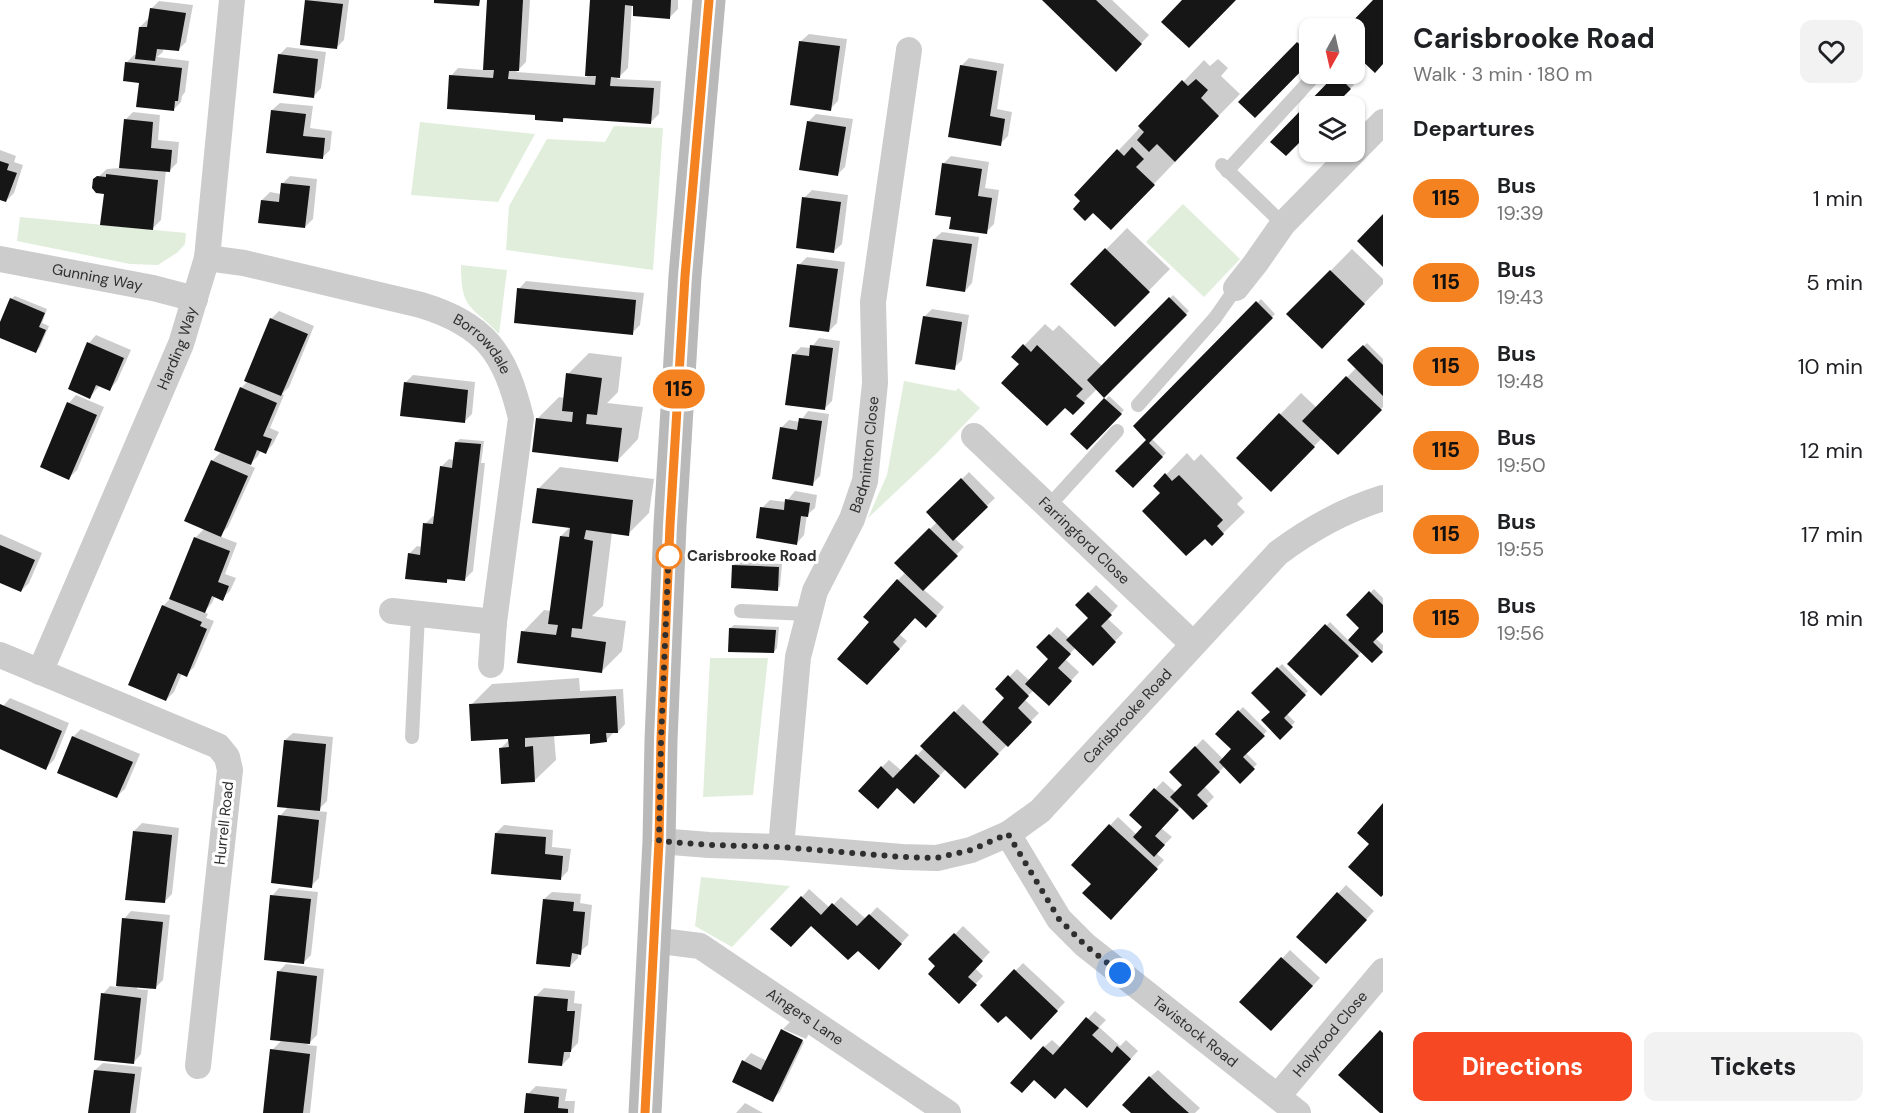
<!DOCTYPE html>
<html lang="en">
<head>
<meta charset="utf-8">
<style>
	body { margin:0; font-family:"DM Sans",sans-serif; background:#f2f2f2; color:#202124; height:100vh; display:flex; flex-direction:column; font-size:22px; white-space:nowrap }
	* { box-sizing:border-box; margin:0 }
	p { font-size:20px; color:#757577 }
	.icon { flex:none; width:33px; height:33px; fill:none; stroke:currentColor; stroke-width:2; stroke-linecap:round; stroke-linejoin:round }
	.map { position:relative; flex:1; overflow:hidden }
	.side { display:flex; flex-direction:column; background:#fff; width:510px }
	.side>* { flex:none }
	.badge { padding:0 12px; border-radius:20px; font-size:21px; line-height:39px }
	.needle { width:39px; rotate:188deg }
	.fabs { position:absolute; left:1299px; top:18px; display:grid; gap:12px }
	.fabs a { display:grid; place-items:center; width:66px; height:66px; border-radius:12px; background:#fff; box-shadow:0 2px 4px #0004; font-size:30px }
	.you { position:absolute; width:30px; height:30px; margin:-15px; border:4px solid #fff; border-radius:50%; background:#1a73e8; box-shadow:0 0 0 9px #1a73e833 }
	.map>.badge { position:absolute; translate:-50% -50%; box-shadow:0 0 0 3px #fff }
	h2 { padding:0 30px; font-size:22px; line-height:54px }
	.round { display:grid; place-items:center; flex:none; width:63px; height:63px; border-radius:12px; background:#f2f2f2 }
	.overview { display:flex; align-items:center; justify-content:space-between; height:102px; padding:0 30px }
	h1 { font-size:28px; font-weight:700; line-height:45px }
	.button { display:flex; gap:12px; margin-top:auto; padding:12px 30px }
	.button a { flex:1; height:69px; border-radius:12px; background:#f54823; color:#fff; font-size:24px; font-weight:700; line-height:69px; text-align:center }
	.button a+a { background:#f2f2f2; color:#202124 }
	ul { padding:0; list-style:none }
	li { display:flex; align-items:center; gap:18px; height:84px; padding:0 30px }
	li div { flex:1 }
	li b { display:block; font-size:22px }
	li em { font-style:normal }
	li .badge { min-width:66px; font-weight:700; text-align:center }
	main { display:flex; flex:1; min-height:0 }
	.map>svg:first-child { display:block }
</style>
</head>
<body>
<main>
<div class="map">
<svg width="1383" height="1113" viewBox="0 0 1383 1113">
	<rect width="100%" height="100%" fill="#fff"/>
	<g fill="#e1eedc">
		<polygon points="420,122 535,134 498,202 411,195"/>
		<polygon points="614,126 663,128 653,270 506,250 509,206 547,139 605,142"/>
		<polygon points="1183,204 1240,259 1204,297 1146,242"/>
		<polygon points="20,217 186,233 185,244 178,252 158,265 130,264 17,241"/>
		<path d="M461,265L507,270L499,334C471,304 461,311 461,265Z"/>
		<polygon points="904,381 956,391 958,388 980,408 937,453 868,518 887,475"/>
		<polygon points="710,658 768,658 753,795 703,797"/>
		<polygon points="701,877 790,886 732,947 695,926"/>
	</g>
	<g fill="#0003">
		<polygon points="307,0 349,0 344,40 336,48 302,43"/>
		<polygon points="489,0 530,0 526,62 516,72 587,77 592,0 678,0 678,9 670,17 632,4 628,68 617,79 661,81 659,114 651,122 566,117 562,121 537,114 451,76 458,68 484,70"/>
		<polygon points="1044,0 1112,0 1149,35 1116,70"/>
		<polygon points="159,1 193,5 186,42 178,50 163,48 163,52 157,57 189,61 185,92 182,96 181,102 173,110 140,82 126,63 134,55 137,55 140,27 148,19 151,9"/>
		<polygon points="809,34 847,39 838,101 830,109 801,41"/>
		<polygon points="1302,39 1310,47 1310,60 1241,102"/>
		<polygon points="287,47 326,52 321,88 314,96 279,55"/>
		<polygon points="969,58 1004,64 997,109 1012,112 1008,136 1000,144 961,66"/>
		<polygon points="1218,59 1228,68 1221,76 1240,94 1174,161 1175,162 1132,207 1118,151 1204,60 1210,66"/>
		<polygon points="1339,74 1342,74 1354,85 1332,106 1310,106 1272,142"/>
		<polygon points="280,103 313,106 310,128 332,131 330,150 322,158 272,110"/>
		<polygon points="133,112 160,115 158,140 179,142 177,163 169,171 166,170 161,220 153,228 106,192 95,180 107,169 121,168 125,120"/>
		<polygon points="816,114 853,119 845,167 837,175 808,122"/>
		<polygon points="0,150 16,156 14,162 23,165 14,193 6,201 0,199"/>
		<polygon points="951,156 989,162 985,188 999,190 994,224 986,232 953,216 943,164"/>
		<polygon points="290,176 317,179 313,219 305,227 262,200 270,192 281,194 282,184"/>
		<polygon points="812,190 848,195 842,244 834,251 804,198"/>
		<polygon points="1127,228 1170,269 1115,325 1072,284"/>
		<polygon points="942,232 979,237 972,283 965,291 934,239"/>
		<polygon points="1352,249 1383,279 1383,284 1322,347 1288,314"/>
		<polygon points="807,257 845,262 837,323 829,331 799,265"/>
		<polygon points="526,281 644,293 640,325 632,333 519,289"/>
		<polygon points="1173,295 1189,311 1104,396 1097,389 1073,413 1013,357 1045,324 1053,331 1059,325 1102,366"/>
		<polygon points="15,296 47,309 42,323 49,326 40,347 36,351 0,336 0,326 11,299"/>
		<polygon points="1261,299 1275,314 1152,439 1166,453 1133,486 1148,440 1135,426"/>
		<polygon points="932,309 969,315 962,360 954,368 924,317"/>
		<polygon points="279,311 314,326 289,387 282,394 284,395 270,428 279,432 273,444 266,452 261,450 258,456 249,465 255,468 228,527 219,536 237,543 225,574 236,578 230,591 222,599 215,596 212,603 204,612 208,614 206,618 214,621 194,667 186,675 182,673 174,692 166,700 163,606 171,598 195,538 205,528 186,520 213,460 222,451 241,388 248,381 271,319"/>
		<polygon points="96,335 131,350 117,381 110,389 100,385 90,397 89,343"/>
		<polygon points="819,338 840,341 832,401 824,409 793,355 801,347 811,348"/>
		<polygon points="1367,343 1383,359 1383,407 1338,453 1322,438 1292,469 1238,458 1301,393 1317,408 1357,367 1350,360"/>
		<polygon points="589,353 622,357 618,392 607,403 643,407 638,439 617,461 538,418 559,397 565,398 568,374"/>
		<polygon points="413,375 475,382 472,414 464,422 405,383"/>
		<polygon points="76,395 104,407 77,470 69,478 69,403"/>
		<polygon points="1109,396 1124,410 1087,448 1073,434"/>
		<polygon points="808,411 829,414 820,476 812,484 781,428 789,420 800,422"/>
		<polygon points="460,439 484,441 481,463 485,463 473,571 465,579 451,578 446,582 409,554 417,546 422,547 425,524 433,516 435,516 441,467 449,459 454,460 456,442"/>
		<polygon points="1187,453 1194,461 1201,454 1243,498 1237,504 1245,512 1212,544 1155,486"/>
		<polygon points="560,467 654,479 649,513 628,534 612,532 603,606 592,616 626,621 622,651 601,672 523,632 544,610 552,611 561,536 570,527 539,488"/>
		<polygon points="969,472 995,498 954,538 964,547 923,589 944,607 934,619 915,616 899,634 907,641 875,675 871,622 898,580 906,572 896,563 937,522 928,513"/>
		<polygon points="795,491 817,495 815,508 807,515 804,535 797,543 762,508 770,500 786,502"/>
		<polygon points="0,534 42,553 29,583 21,591 0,581"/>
		<polygon points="737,562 782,564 780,586 777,589 733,566"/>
		<polygon points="1096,585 1118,606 1107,618 1123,633 1093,664 1076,647 1065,659 1079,672 1057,696 1034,690 1024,699 1039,713 965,787 946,769 914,802 882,767 889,760 902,771 924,748 922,746 963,704 983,723 1007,698 997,689 1017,669 1030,681 1050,659 1038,647 1057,627 1070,639 1090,618 1077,605"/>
		<polygon points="1374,589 1383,598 1383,630 1375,638 1383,645 1383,650 1372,661 1362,651 1321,694 1290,664 1330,622 1349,641 1362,628 1348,615"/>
		<polygon points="734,625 779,627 777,648 774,652 730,628"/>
		<polygon points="1282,664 1308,691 1286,713 1295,722 1280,738 1272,712 1253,693"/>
		<polygon points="579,678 580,691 623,689 625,724 618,732 614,732 606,741 591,733 554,735 556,760 534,781 500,749 512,737 471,705 492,684"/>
		<polygon points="10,698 69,723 54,760 46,768 0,747 0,710"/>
		<polygon points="1243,707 1267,731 1246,753 1257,764 1240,781 1225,766 1204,786 1214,797 1193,818 1181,806 1161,828 1172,837 1156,853 1164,860 1118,910 1073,864 1118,817 1137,835 1144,827 1131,815 1163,781 1176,793 1184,785 1171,772 1203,739 1223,759 1233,749 1217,734"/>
		<polygon points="81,729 140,754 125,789 117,796 73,737"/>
		<polygon points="293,733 333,737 327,801 317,811 327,812 319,878 311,886 280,816 289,806 285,740"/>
		<polygon points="142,823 179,828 172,894 164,902 134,831"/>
		<polygon points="504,825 553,830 552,847 571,849 568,871 560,879 496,833"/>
		<polygon points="1346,885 1374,911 1334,955 1298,937"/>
		<polygon points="279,888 318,892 311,955 303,963 272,896"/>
		<polygon points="809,889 830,908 841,897 866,919 877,907 909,935 886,960 858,949 848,958 802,897"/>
		<polygon points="552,892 581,894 580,903 592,905 588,945 578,953 578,958 570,966 544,899"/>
		<polygon points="131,911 170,915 163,980 155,988 137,986 137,989 148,990 141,1054 134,1062 103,994 110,986 117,987 124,919"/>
		<polygon points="963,926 990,952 975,968 983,976 959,1002 938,966 931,959"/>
		<polygon points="1290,950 1320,978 1279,1022 1241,1002"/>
		<polygon points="1023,963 1065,1002 1031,1038 1006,1014 982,1005"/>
		<polygon points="286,964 324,969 317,1035 307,1045 317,1046 310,1113 264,1113 272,1050 282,1040 278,972"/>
		<polygon points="544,988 575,991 574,1003 582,1004 578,1043 570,1051 570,1057 562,1065 536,996"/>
		<polygon points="1095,1011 1106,1020 1099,1027 1120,1046 1126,1040 1138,1051 1095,1098 1044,1047 1052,1040 1061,1048"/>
		<polygon points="790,1022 810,1032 806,1039 783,1029"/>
		<polygon points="783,1029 783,1032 804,1042 780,1092 772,1100 744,1061 751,1053 767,1061"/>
		<polygon points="103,1063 142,1067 136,1113 90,1113 95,1070"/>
		<polygon points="1158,1070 1200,1108 1195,1113 1133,1113 1150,1077"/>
		<polygon points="536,1086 567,1089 565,1101 575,1101 574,1113 526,1113 528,1094"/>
		<polygon points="745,1103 763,1113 736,1113"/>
	</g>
	<g fill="#161616">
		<polygon points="305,0 343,4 337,49 300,45"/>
		<polygon points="434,0 480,0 479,6 434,3"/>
		<polygon points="487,0 523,0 519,71 509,71 508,79 595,85 596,76 585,76 590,0 671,0 670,19 633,16 633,6 625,5 620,78 611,77 610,86 654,88 651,124 563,118 563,122 535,120 535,115 447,109 449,75 493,78 494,70 483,70"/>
		<polygon points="1042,0 1096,0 1142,44 1116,72"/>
		<polygon points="1182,0 1236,0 1189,48 1161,22"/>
		<polygon points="1373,0 1383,0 1383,64 1375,73 1356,55 1354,57 1354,28 1346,28"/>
		<polygon points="150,8 186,13 179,51 157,49 155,61 135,59 139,27 147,27"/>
		<polygon points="799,41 840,46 831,111 790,105"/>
		<polygon points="1297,42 1310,54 1310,62 1255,118 1238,102"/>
		<polygon points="278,54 318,59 314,98 273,93"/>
		<polygon points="125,62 182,68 178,101 175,101 174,111 136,107 139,83 123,81"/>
		<polygon points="960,65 997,71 990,116 1005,119 1001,146 948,137"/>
		<polygon points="1336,74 1351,89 1334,106 1310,106 1310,132 1286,156 1270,142"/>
		<polygon points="1196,79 1208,90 1201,98 1219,116 1175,162 1157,144 1149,152 1137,140 1144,132 1138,126 1182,80 1188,86"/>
		<polygon points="271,110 306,114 303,136 325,138 323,159 266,153"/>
		<polygon points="124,119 153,122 151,148 172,150 170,172 119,168"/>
		<polygon points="807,121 846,127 838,176 799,170"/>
		<polygon points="1132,147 1144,159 1136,167 1155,185 1111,230 1093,213 1085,221 1073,209 1080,201 1074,195 1117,149 1124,156"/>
		<polygon points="0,161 9,164 7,170 17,173 6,202 0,200"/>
		<polygon points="942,163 982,169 978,196 992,198 987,234 949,229 951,217 935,215"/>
		<polygon points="106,174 158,180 153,230 100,225 104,194 96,193 92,188 93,179 97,176 106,177"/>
		<polygon points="281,183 310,186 305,228 258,223 261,200 279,202"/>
		<polygon points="802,197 841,202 834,253 796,248"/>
		<polygon points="1383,214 1383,267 1357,241"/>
		<polygon points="933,239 972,244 965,292 926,286"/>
		<polygon points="1105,248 1150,292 1115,327 1070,284"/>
		<polygon points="797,264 838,269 829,332 789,327"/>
		<polygon points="1330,270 1365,304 1322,349 1286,314"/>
		<polygon points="517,288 636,300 633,335 514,323"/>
		<polygon points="1169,297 1187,315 1104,398 1122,414 1087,450 1070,434 1104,398 1087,380"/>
		<polygon points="10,298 45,313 39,327 46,330 36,353 0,338 0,322"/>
		<polygon points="1256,301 1273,318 1149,443 1163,457 1133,488 1115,471 1146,440 1133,426"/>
		<polygon points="923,316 962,322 955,370 915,364"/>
		<polygon points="270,318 308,334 281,396 244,381"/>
		<polygon points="87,342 124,358 110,391 96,385 90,399 68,389"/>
		<polygon points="1023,344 1031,352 1037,345 1083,389 1076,396 1085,403 1073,415 1065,408 1047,426 1001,383 1019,364 1011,357"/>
		<polygon points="810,345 833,348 825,410 785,405 792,354 809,356"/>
		<polygon points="1363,345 1383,365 1383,396 1347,360"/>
		<polygon points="566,373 602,378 597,415 587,414 586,424 622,428 618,462 532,452 536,418 572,422 573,412 562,411"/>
		<polygon points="1346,376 1382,410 1338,455 1302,421"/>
		<polygon points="404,382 468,390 465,423 400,416"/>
		<polygon points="240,387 277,403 263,436 272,439 266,454 257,450 251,465 214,450"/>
		<polygon points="67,402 97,415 69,480 40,467"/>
		<polygon points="1279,413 1315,447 1271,492 1236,458"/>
		<polygon points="799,418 822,421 813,486 772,479 780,427 797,430"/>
		<polygon points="455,442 481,444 465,581 447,579 447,583 405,579 408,553 420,555 423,523 433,524 440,466 452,468"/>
		<polygon points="211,460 248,476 221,537 184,521"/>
		<polygon points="1165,473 1172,481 1179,475 1223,520 1217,526 1224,534 1212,546 1205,539 1186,556 1142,511 1160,493 1153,486"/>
		<polygon points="961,478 988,507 953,541 926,512"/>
		<polygon points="537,488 633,500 629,536 586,530 584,539 593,541 582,629 572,628 571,637 606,642 602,673 517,663 521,631 556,635 558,625 548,624 560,536 569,537 570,528 532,523"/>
		<polygon points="785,499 810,503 808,517 801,516 797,545 756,538 760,507 784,510"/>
		<polygon points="929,528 958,556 923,591 894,563"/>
		<polygon points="194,537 230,551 218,582 229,586 223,601 212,596 205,613 169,599"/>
		<polygon points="0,545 35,560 21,592 0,583"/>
		<polygon points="732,565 779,567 778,591 731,588"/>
		<polygon points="897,579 937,616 926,628 915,618 893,642 900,649 867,685 837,659 869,622 863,617"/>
		<polygon points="1369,591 1383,605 1383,632 1373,642 1383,652 1372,663 1348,640 1359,628 1346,615"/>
		<polygon points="1088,592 1112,615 1101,626 1116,642 1093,666 1066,640 1088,618 1075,605"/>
		<polygon points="162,605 202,622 200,626 207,629 187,677 178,673 166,701 128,685"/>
		<polygon points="1325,624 1359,656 1321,696 1287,664"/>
		<polygon points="729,628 776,630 774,653 728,652"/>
		<polygon points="1049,634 1071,654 1058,668 1072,681 1049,706 1025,684 1048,659 1036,647"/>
		<polygon points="1277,667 1306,695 1284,718 1293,727 1280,740 1261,720 1270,712 1251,693"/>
		<polygon points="1008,675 1029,696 1018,708 1032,722 1008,747 982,722 1004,698 995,689"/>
		<polygon points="616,696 618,733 606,733 607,742 590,744 590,734 525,738 525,747 533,746 535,782 501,784 499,748 509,747 508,739 471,741 469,704"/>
		<polygon points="0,704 62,731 46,770 0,749"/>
		<polygon points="1238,710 1265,736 1243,757 1255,769 1240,784 1219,762 1231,749 1215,734"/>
		<polygon points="954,711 999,754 965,789 920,746"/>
		<polygon points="72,736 133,762 117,798 57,773"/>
		<polygon points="284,740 326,744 320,811 277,807"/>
		<polygon points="1195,746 1220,772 1197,795 1208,806 1193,820 1170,797 1182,785 1169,772"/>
		<polygon points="916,754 940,776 914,804 897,788 878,809 858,791 881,766 893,778"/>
		<polygon points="1154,788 1179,810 1155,836 1165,845 1154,857 1133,837 1142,827 1129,815"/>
		<polygon points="1383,803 1383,895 1381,897 1348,867 1369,844 1357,833"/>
		<polygon points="278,815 319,820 312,888 271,883"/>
		<polygon points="1109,824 1158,869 1111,920 1082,893 1091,884 1071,865"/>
		<polygon points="133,831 172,835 165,903 125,900"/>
		<polygon points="495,833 546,837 545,854 563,856 561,880 491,874"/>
		<polygon points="1337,892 1367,920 1326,964 1296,937"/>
		<polygon points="270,895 311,899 304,964 264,960"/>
		<polygon points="801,896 821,915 832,903 857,926 869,914 902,944 879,970 858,951 848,960 811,926 791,947 770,929"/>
		<polygon points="543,899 574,902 573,911 585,912 581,955 572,953 570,967 536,964"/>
		<polygon points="122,918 163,922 156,989 116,986"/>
		<polygon points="954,933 983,961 968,977 977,985 959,1004 928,974 935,966 928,959"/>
		<polygon points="1281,957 1313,986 1271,1031 1239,1002"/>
		<polygon points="1014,969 1058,1011 1031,1040 1006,1016 998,1023 980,1005"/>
		<polygon points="277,971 317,976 310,1044 270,1040"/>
		<polygon points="101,993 141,998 134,1064 94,1060"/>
		<polygon points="534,996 568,999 567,1011 575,1011 571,1052 564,1052 562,1066 528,1063"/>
		<polygon points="1086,1017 1099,1028 1092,1035 1112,1053 1117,1046 1131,1059 1087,1108 1065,1088 1055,1099 1034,1080 1022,1093 1010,1083 1043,1046 1053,1055"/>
		<polygon points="781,1029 803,1040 773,1102 732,1082 742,1060 761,1070"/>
		<polygon points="1380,1030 1383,1033 1383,1113 1380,1113 1338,1075"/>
		<polygon points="270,1049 310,1054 303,1113 263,1113"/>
		<polygon points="94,1070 135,1074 130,1113 88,1113"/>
		<polygon points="1149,1076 1172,1098 1189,1113 1131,1113 1122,1105"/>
		<polygon points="526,1093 559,1097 558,1108 568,1109 568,1113 524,1113"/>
	</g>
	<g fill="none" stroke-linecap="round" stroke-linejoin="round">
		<g stroke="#ccc" stroke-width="14">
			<polyline points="1222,165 1283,224"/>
			<polyline points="1227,171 1316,74"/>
			<polyline points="1138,405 1215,318 1236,288"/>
			<polyline points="1048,507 1117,431"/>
			<polyline points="741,611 809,614"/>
			<polyline points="412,737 418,615"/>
		</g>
		<g stroke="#ccc" stroke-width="26">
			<path id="s1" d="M207,258L244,263L421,305C486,325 505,353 521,418L494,622L491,665"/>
			<path id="s2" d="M0,259L153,288L195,299"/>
			<polyline points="1236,288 1255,264 1283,224 1383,122"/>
			<path id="s3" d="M974,436L1193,644"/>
			<polyline points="392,611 494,622"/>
			<polyline points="0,655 218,746 227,757 230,770 198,1066"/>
			<path id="s4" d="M40,672L181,344L207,258L232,0"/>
			<path id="s5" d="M1008,834L1059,919L1085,945L1298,1113"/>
			<path id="s6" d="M659,841L709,845L781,847L902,857L937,858L971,850L1008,834L1040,811L1278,553C1310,529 1344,510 1383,498"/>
			<path id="s7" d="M781,847L798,657L815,591L852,519L865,481L875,383L873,302L909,50"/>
			<path id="s8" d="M653,940L700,946L948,1113"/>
			<path id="s9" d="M1278,1096L1383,971"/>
		</g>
		<polyline stroke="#b9b9b9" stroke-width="33" points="645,1113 659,841 661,740 670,525 685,276 709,0"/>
	</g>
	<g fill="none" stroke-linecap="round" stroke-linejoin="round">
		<g stroke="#fff" stroke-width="14">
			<polyline id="line" points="645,1113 659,841 661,740 670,525 685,276 709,0"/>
		</g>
		<use href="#line" stroke="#f58220" stroke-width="9"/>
		<polyline stroke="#2f2f2f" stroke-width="6" stroke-dasharray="0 10.8" points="669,556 669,547 661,740 659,841 710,845 781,847 902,857 936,858 971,850 1008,834 1059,919 1085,945 1120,973"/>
	</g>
	<circle fill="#fff" stroke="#f58220" stroke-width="3" cx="669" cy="556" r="12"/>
	<g text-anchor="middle" stroke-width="6" stroke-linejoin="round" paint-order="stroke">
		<g font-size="15" fill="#2f2f2f" stroke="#fff">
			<text dy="5" stroke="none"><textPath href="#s2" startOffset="99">Gunning Way</textPath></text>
			<text dy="5" stroke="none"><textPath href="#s1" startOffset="294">Borrowdale</textPath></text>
			<text dy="5" stroke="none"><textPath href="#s4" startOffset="352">Harding Way</textPath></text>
			<text dy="5" stroke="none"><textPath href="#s7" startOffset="406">Badminton Close</textPath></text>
			<text dy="5" stroke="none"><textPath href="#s3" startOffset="152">Farringford Close</textPath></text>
			<text dy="5" stroke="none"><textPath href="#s6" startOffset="522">Carisbrooke Road</textPath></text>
			<text transform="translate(224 823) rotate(-84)" y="5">Hurrell Road</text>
			<text dy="5" stroke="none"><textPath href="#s8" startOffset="174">Aingers Lane</textPath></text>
			<text dy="5" stroke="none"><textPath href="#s5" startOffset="276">Tavistock Road</textPath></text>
			<text dy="5" stroke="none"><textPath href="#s9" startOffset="81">Holyrood Close</textPath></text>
		</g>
		<g font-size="15" font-weight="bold" fill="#2f2f2f" stroke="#fff" text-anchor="start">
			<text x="687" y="561">Carisbrooke Road</text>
		</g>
	</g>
</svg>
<div class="fabs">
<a><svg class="needle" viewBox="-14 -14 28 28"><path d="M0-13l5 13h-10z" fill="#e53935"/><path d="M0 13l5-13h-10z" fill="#757577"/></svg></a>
<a><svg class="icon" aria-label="layers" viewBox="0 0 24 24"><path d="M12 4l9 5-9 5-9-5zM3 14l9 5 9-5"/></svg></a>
</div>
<div class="you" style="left:1120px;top:973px"></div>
<b class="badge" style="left:679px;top:389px;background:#f58220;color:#111">115</b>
</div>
<section class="side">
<div class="overview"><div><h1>Carisbrooke Road</h1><p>Walk · 3 min · 180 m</p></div><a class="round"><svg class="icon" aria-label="heart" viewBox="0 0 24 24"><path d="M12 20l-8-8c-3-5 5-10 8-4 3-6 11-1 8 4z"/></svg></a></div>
<h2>Departures</h2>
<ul>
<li><span class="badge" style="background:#f58220;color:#111">115</span><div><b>Bus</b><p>19:39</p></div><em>1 min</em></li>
<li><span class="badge" style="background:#f58220;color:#111">115</span><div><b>Bus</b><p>19:43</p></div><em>5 min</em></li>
<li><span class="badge" style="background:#f58220;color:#111">115</span><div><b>Bus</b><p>19:48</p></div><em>10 min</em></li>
<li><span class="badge" style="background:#f58220;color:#111">115</span><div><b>Bus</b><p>19:50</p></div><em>12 min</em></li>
<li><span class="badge" style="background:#f58220;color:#111">115</span><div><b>Bus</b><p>19:55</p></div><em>17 min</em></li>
<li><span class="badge" style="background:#f58220;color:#111">115</span><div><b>Bus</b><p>19:56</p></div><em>18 min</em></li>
</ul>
<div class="button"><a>Directions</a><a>Tickets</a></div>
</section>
</main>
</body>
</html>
